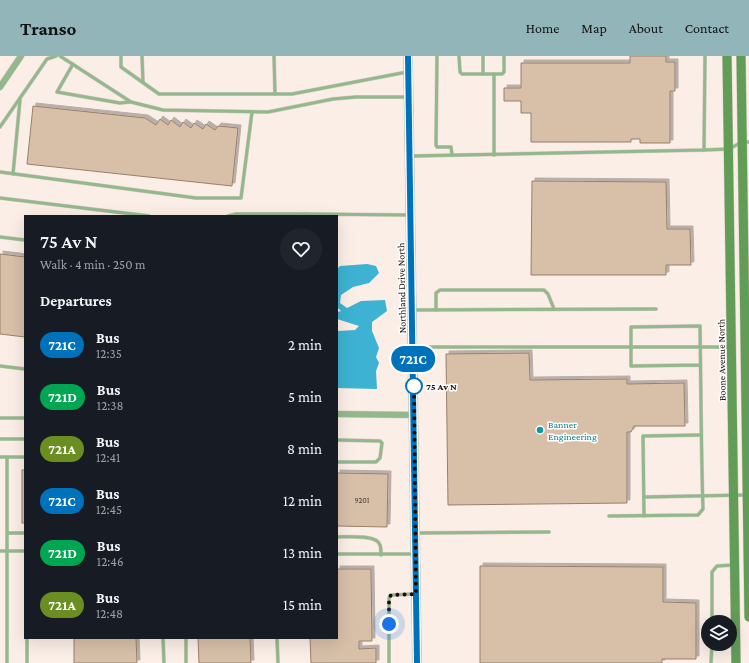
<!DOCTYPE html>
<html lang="en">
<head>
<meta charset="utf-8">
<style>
	body { margin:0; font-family:"Crimson Pro",serif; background:#20242c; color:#f1f3f6; height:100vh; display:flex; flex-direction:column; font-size:15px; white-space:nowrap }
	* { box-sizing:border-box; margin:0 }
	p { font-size:13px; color:#9ea1a6 }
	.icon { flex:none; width:22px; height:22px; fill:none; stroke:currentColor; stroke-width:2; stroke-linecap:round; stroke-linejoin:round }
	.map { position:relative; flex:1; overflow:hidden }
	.side { position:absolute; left:24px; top:159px; width:314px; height:424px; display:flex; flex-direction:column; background:#171b24; border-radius:0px; box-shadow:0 4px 16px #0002 }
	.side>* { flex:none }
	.badge { padding:0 8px; border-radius:13px; font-size:14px; line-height:26px }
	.fabs { position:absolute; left:701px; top:559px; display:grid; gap:8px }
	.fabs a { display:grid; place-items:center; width:36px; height:36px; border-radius:50%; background:#171b24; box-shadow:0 4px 16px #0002; font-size:20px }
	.you { position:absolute; width:20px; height:20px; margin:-10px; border:3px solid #fff; border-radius:50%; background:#1a73e8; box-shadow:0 0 0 6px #1a73e833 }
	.map>.badge { position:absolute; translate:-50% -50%; box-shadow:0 0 0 2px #fff }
	h2 { padding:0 16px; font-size:15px; line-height:36px }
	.round { display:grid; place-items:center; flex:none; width:42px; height:42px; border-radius:21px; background:#20242c }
	.summary { display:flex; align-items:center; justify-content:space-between; height:68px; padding:0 16px }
	h1 { font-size:19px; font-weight:600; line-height:30px }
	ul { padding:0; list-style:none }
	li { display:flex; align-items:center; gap:12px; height:52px; padding:0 16px }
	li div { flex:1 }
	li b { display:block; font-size:15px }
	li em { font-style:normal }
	li .badge { min-width:44px; font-weight:700; text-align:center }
	header { display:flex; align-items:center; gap:24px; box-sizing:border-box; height:56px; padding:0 20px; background:#91b5b9; color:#111 }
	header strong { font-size:19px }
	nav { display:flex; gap:22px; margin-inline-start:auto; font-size:14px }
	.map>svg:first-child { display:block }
</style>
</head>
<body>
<header>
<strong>Transo</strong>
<nav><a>Home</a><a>Map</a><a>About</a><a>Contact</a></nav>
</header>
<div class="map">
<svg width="749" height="607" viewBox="0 0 749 607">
	<defs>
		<filter id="shadow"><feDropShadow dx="3" dy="-3" stdDeviation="0" flood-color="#0004"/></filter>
	</defs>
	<rect width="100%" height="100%" fill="#fbeee7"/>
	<polygon fill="#3db2d3" points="367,208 376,210 379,217 369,227 353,231 341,239 340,247 347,252 361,245 385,244 387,255 372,266 372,275 379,292 376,301 379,307 376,315 377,333 337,332 337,275 355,274 359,270 337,263 337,256 341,255 337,251 337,213 340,210"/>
	<g fill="#d7bfa8" stroke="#97806a" filter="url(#shadow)">
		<polygon points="630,0 666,0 666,6 675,6 675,35 670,35 670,87 640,87 640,83 631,83 631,86 531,86 531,57 521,57 521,45 504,45 504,32 521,32 521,7 630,7"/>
		<polygon points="33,50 145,62 156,69 160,63 168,69 171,64 180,71 183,66 191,72 194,67 203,73 206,68 215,74 218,70 238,72 232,130 27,108"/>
		<polygon points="532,125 666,126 667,173 690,173 691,209 666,209 666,219 531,219"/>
		<polygon points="0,198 25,201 25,281 0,278"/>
		<polygon points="529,297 530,324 627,323 627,328 684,327 685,370 634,370 631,376 627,376 627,447 448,449 446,298"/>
		<rect x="22" y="414" width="3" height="53"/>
		<polygon points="337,417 388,418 387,471 337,470"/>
		<polygon points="480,510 663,511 663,546 696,547 696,603 662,603 662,607 480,607"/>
		<polygon points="337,513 371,513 372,585 359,585 359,593 376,592 376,607 311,607 310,582 337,582"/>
		<polygon points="74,582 136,582 137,607 74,607"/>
		<polygon points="198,582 250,582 251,607 199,607"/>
	</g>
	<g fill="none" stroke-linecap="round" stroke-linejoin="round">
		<g stroke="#d7cac3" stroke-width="4">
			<g id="lane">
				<polyline points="60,0 131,46 163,54 268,56 333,43 356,41 407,41"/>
				<polyline points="121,0 121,11 159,38 292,38 407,16"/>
				<polyline points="142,0 143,26"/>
				<polyline points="274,0 275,38"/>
				<polyline points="437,0 436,89 437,91 451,91 452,99"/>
				<polyline points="459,0 460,16 462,18 494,18"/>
				<polyline points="483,0 483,18"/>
				<polyline points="73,8 57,36 120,47 130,46"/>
				<polyline points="0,71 47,3 56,0"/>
				<polyline points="704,94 729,93 742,86 749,86"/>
				<polyline points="494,99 494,18 502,18 504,16 504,0"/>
				<polyline points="412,100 704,94 705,0"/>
				<polyline points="0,116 196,142 241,142 252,56"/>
				<polyline points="13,118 20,44"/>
				<polyline points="0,142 149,160"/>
				<polyline points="228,160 236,158 305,158"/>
				<polyline points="305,160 305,158 409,159"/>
				<polyline points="0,181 25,184"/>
				<polyline points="414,254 656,253"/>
				<polyline points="436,254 436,237 440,234 544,234 548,238 554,253"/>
				<polyline points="413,291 730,291"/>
				<polyline points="0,310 25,313"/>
				<polyline points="0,362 25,362"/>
				<polyline points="0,383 25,383"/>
				<polyline points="337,384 380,385 382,387 380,402 376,406 337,406"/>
				<polyline points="0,401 25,401"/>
				<polyline points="644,441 745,439"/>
				<path d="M609,460L698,459L703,453C701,392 701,331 700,270L631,271V310L700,309"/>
				<polyline points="644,460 643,380 701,379"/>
				<polyline points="8,477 25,477"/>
				<polyline points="416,477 549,476"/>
				<path d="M337,481C347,481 377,478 380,489C381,492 381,496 381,499"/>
				<polyline points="0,495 25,495"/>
				<polyline points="337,498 413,498"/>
				<polyline points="712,566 712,516 717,510 733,509"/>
				<polyline points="163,582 164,607"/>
				<polyline points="186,582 186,607"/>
				<polyline points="277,582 278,607"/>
				<polyline points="7,607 7,401"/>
				<polyline points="27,607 27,582"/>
				<polyline points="389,607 389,542 391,539 414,538"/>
				<polyline points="711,607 712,588"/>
			</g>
		</g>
		<g stroke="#d7cac3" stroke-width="7">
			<g id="street">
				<polyline points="0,31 21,0"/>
				<polyline points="337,358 414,359"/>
			</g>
		</g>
		<g stroke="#d7cac3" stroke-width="10">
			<g id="secondary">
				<polyline points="408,0 417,607"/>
				<polyline points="727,0 736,607"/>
				<polyline points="741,0 749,561"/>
			</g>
		</g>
		<use href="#lane" stroke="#92b98b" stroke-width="3"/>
		<use href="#street" stroke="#92b98b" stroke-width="6"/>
		<use href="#secondary" stroke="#629d57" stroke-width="9"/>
	</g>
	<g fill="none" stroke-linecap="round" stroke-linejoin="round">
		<g stroke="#fff" stroke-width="9">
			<polyline id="line" points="408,0 417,607"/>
		</g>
		<use href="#line" stroke="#0072bc" stroke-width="6"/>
		<polyline stroke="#190f09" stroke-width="4" stroke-dasharray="0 7.2" points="389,568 389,542 391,539 416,538 414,330"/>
	</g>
	<circle fill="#fff" stroke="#0072bc" stroke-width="2" cx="414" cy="330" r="8"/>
	<circle fill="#0f9aa8" stroke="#fff" stroke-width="1.5" cx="540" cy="374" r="4"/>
	<g text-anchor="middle" stroke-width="3" stroke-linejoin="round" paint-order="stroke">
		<g font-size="8" fill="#483b31">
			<text x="362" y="447">9201</text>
		</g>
		<g font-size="10" fill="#190f09" stroke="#fff">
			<text transform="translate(401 232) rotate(-91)" y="4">Northland Drive North</text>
			<text transform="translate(721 304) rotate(-91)" y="4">Boone Avenue North</text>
		</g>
		<g font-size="10" font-weight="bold" fill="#190f09" stroke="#fff" text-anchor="start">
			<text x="426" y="334">75 Av N</text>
		</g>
		<g font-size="10" fill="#0d838f" stroke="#fff" text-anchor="start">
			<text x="548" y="372">Banner<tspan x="548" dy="12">Engineering</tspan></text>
		</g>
	</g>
</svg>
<div class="fabs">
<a><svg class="icon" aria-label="layers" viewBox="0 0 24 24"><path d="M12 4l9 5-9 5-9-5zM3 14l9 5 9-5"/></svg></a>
</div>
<div class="you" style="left:389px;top:568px"></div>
<b class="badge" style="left:413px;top:303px;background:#0072bc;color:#fff">721C</b>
<section class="side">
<div class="summary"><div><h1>75 Av N</h1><p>Walk · 4 min · 250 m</p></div><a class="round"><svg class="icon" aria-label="heart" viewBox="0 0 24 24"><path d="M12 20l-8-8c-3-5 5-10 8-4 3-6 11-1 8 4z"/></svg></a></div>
<h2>Departures</h2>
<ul>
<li><span class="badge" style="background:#0072bc;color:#fff">721C</span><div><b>Bus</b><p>12:35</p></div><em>2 min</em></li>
<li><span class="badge" style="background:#00a651;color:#fff">721D</span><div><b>Bus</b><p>12:38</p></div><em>5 min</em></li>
<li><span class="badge" style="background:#6b8e23;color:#fff">721A</span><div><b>Bus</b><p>12:41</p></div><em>8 min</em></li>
<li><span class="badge" style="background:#0072bc;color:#fff">721C</span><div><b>Bus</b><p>12:45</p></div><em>12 min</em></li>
<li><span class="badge" style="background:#00a651;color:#fff">721D</span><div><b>Bus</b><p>12:46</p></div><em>13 min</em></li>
<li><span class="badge" style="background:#6b8e23;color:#fff">721A</span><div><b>Bus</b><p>12:48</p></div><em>15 min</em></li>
</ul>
</section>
</div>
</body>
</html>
